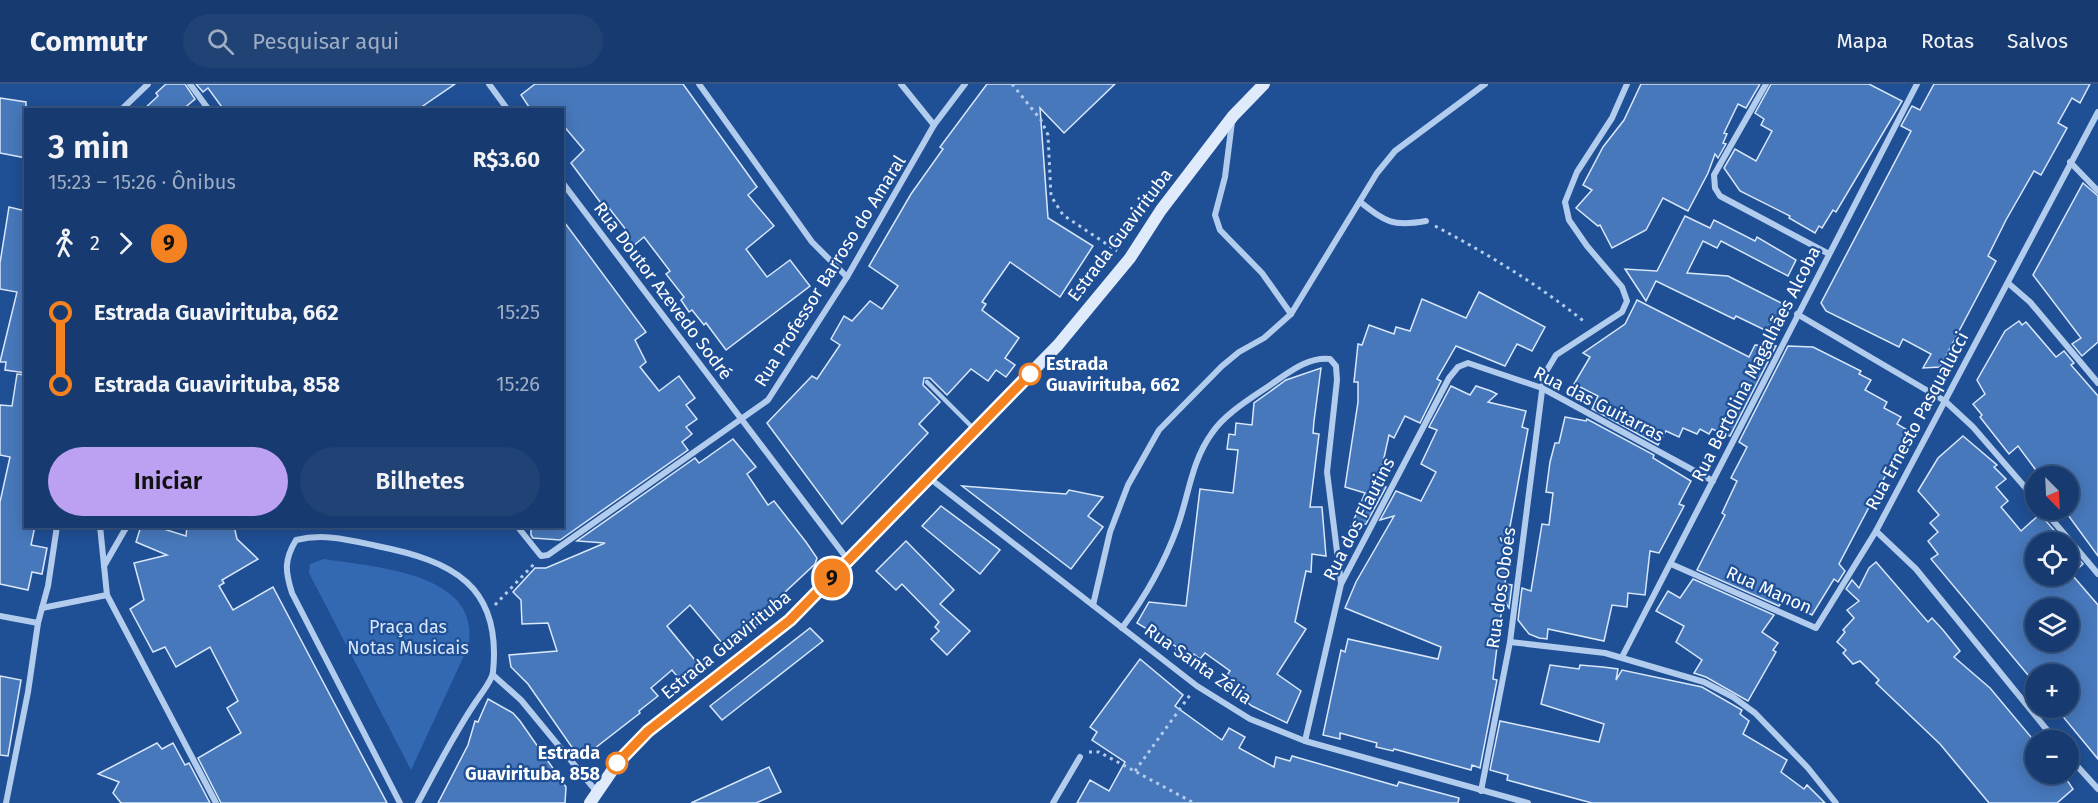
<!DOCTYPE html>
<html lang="pt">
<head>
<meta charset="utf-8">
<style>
	body { margin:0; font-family:"Fira Sans",sans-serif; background:#204275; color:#f1f3f6; height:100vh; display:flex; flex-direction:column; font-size:22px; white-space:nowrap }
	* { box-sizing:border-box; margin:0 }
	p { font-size:20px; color:#9eadc3 }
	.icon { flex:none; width:33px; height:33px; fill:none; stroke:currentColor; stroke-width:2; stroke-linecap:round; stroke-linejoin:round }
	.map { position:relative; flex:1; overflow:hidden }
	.panel { position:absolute; left:24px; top:24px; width:540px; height:420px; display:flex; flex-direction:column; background:#173b70; border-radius:0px; box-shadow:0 3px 15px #0003,0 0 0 2px #365583 }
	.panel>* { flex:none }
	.badge { padding:0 12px; border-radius:20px; font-size:21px; line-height:39px }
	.needle { width:39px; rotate:156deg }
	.controls { position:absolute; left:2025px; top:382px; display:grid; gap:12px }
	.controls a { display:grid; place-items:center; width:54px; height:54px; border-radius:50%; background:#173b70; box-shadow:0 3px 15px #0003,0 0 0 2px #365583; font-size:30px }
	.map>.badge { position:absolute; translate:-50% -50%; box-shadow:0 0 0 3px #fff }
	.legs { display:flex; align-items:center; gap:9px; height:66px; padding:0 24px; font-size:20px }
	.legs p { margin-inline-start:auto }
	.overview { display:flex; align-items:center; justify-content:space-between; height:102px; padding:0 24px }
	h1 { font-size:33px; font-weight:600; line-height:45px }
	.button { display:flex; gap:12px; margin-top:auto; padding:12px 24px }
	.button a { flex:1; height:69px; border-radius:36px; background:#bca0f2; color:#111; font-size:24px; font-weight:600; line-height:69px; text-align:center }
	.button a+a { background:#204275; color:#f1f3f6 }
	ul { padding:0 24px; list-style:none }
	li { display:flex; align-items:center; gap:21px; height:72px; font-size:22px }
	li i { display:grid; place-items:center; width:9px; height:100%; margin:0 8px; background:currentColor }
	li i::after { content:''; width:15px; height:15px; margin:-8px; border:4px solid; border-radius:50%; background:#173b70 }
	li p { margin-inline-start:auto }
	li:first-child i { background:linear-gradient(#0000 50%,currentColor 0) }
	li:last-child i { background:linear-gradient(currentColor 50%,#0000 0) }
	header { display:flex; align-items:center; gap:36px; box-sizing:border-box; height:84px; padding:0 30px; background:#173b70; border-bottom:2px solid #365583 }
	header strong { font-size:28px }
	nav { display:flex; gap:33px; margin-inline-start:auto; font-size:21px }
	.search { width:420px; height:54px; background:#204275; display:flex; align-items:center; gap:15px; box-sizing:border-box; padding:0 21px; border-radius:33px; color:#9eadc3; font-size:22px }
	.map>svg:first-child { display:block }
</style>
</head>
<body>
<header>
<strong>Commutr</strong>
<div class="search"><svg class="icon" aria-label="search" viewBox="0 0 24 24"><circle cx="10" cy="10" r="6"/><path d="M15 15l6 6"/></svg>Pesquisar aqui</div>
<nav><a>Mapa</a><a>Rotas</a><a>Salvos</a></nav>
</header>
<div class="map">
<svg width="2098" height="719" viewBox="0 0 2098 719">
	<rect width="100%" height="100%" fill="#1f4f95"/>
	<path fill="#3369b2" d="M324,475C372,483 484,488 468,563L411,686L309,489L310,480Z"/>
	<g fill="#4778bb" stroke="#d8e7fa" stroke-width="1.5" fill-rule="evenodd">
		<polygon points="166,0 185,0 195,15 182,26 143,26 158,12 156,9"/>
		<polygon points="196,0 455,0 417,26 224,26 208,4 203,8"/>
		<polygon points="535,0 683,0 757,103 748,111 774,142 746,165 767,193 790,176 810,202 726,266 706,239 704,241 692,226 689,228 681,216 684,213 666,190 670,187 644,153 633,162 623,150 627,147 609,124 606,126 571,79 584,66 562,40 562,26 531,26 521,11"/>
		<polygon points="987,0 1115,0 1064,49 1040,24 1048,134 1093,162 1060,213 1010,178 982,218 986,220 982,226 1019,254 1005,274 1015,281 1006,293 996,286 988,297 971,285 947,311 930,294 924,294 923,301 940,318 919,340 928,349 842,440 767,339 812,292 817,295 840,261 831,255 844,232 852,237 870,217 882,225 898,202 869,182 911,110 943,65 940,63"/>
		<polygon points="1641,0 1760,0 1746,24 1738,20 1724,49 1727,50 1723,59 1726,60 1718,74 1715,70 1708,89 1688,127 1663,114 1646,146 1612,164 1600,141 1598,142 1576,124 1592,106 1583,101 1603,63 1624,36"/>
		<polygon points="1771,0 1869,0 1902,17 1836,128 1833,126 1822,144 1819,142 1815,149 1789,134 1790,132 1740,107 1724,84 1735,65 1756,77 1772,47 1761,41 1764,35 1755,29"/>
		<polygon points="1934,0 2090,0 2080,19 2072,14 2058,39 2067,44 2041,91 2034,87 2006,136 1988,172 1996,177 1940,283 1923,284 1931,270 1903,255 1899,263 1826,227 1821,219 1911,47 1901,42 1912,22 1920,26"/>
		<polygon points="0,14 26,18 26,74 0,69"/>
		<polygon points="2083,99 2098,112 2098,258 2082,272 2072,260 2081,254 2033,191"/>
		<polygon points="9,123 26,127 26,289 5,286 6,278 0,278 17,208 0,205 0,179"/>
		<polygon points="1685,132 1710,144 1714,136 1755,157 1757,153 1796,176 1788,192 1721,157 1717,164 1703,157 1687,189 1728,192 1787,222 1773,250 1736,232 1734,235 1656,197 1646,217 1625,185 1657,187"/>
		<polygon points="562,135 646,248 635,256 646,278 640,283 659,307 679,292 695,314 686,321 697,335 686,343 692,350 682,358 688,366 560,456 533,454 531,451 531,442 562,442"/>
		<polygon points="1479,208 1545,243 1532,267 1517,260 1505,282 1456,262 1437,295 1441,297 1420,339 1405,332 1394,354 1389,351 1378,401 1386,403 1366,440 1350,445 1365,409 1345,403 1358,318 1358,298 1354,298 1358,260 1362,261 1369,241 1394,250 1396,243 1410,247 1422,215 1466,234"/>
		<polygon points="1637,216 1749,273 1755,261 1776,262 1730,352 1712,345 1709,350 1700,345 1697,350 1683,344 1679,353 1666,347 1658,361 1592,325 1598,312 1574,300 1590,273 1583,269 1625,240"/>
		<polygon points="2019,237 2022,241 2026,238 2056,273 2064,267 2074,279 2071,281 2098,312 2098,472 2068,431 2068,393 2041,393 2018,362 2009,370 1980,333 1982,331 1973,320 1985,310 1977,296 2005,247"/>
		<polygon points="1788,262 1813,263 1861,287 1859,290 1871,296 1865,306 1887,318 1884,324 1901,333 1897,340 1909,347 1839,480 1845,487 1838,498 1834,495 1812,531 1783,516 1779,522 1697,486 1725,431 1722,429 1737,397 1731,394 1747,363 1739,358"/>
		<polygon points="1321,284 1314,337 1313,349 1319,350 1310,423 1322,423 1326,472 1312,470 1311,488 1306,487 1295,538 1306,545 1277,590 1301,607 1287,639 1252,622 1229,605 1222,598 1230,587 1205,569 1200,575 1194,570 1190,576 1176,566 1177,563 1137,539 1149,518 1186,522 1200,405 1233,409 1238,366 1227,365 1229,350 1235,351 1236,339 1252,341 1254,319 1286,296"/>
		<polygon points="17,290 26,291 26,442 35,442 31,461 47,464 42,490 32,488 28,506 0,500 0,418 10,373 0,371 0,321 12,322"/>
		<polygon points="1451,302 1470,311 1476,302 1491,307 1497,310 1488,318 1526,327 1522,343 1528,345 1509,448 1511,448 1505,500 1512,501 1509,524 1503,515 1493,595 1497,596 1480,684 1472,681 1471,686 1394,665 1393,667 1376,663 1377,659 1340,649 1340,655 1323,651 1341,566 1345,568 1348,555 1438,575 1441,563 1345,524 1356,498 1394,432 1380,436 1396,407 1421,417 1436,388 1421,380 1437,346 1429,343"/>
		<polygon points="1565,333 1586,337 1587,335 1654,371 1653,374 1691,397 1679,420 1684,422 1659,469 1650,467 1645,511 1628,509 1627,523 1612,521 1604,557 1548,545 1547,555 1539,554 1529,550 1518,536 1522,504 1531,507 1542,440 1549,441 1553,409 1546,408 1550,378 1555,359 1559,359"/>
		<path d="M1963,352L1997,381L1994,383L2006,395L1996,403L2008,417L2001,423L2021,447L2040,430L2065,459H2036V492H2068V463L2083,480L2070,492H2073L2098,521V675L2060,629L2068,624V591H2028L1931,475L1938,470L1928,457L1938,448L1930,439L1939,431L1918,407L1938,374ZM2036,525H2068V558H2036Z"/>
		<polygon points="733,355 756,383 747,390 768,421 774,417 806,458 817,474 815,480 766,526 769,531 737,557 733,551 722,559 690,521 667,542 699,581 680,596 672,586 651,604 658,612 639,627 640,629 586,671 578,672 528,600 511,583 509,571 557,567 548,539 522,540 521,516 513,508 535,484 546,484 605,459 577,457 695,374 699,379"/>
		<polygon points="962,402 1066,410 1069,406 1103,413 1088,432 1103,443 1071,485"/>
		<polygon points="941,422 1000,466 980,490 922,442"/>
		<polygon points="141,442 154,442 186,452 187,442 234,442 237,455 258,475 222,496 224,499 219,502 233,526 273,503 387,719 221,719 198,674 241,649 227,624 238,617 210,563 176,583 165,563 153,568 130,525 144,516 134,479 167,471 136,458"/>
		<polygon points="906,457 954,506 940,520 970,547 947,571 931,555 939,547 935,543 939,538 902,500 896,506 876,487"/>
		<polygon points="1876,478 1928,538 1932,534 1943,546 1960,567 1954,573 1990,604 2036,659 2036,690 2063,690 2073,705 2057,719 1989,719 1940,660 1876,599 1879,596 1860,577 1853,580 1843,569 1846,566 1837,558 1845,548 1843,546 1854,534 1847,526 1859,517 1846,505 1852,496 1859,504 1869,484"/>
		<polygon points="1693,495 1774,531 1762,548 1778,559 1773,566 1776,568 1748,617 1706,593 1694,589 1702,576 1676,558 1684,542 1656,527 1668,507 1680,514"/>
		<polygon points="810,544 823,557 722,636 710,622"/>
		<polygon points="1140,575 1183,611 1175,622 1222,656 1229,644 1245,653 1239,664 1274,683 1276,673 1290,677 1292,672 1397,702 1399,698 1459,714 1458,719 1077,719 1090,696 1109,707 1125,678 1092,656 1097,648 1090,643"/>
		<polygon points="1550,581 1579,585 1580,581 1603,583 1618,585 1616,596 1622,586 1702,603 1742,626 1740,630 1749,637 1743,650 1787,676 1781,688 1804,705 1807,701 1825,719 1592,719 1507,696 1508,691 1490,686 1500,637 1599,658 1604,640 1541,620"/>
		<polygon points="0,592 21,596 8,672 0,671"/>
		<polygon points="488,615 513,629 520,637 566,703 565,719 438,719 468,661 475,637 478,638"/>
		<polygon points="157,659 162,665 173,659 185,681 189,679 210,719 121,719 113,709 119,698 98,690"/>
		<polygon points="769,683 781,708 756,719 691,719"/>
	</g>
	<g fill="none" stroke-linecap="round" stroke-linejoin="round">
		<g stroke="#b2ccee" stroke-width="3" stroke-dasharray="3 4.5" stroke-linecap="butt">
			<polyline points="1012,0 1041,36 1048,51 1051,112 1063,131 1117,167"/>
			<path d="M1435,142C1488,170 1539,201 1586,239"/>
			<polyline points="495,521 534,480"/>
			<polyline points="1089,668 1099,668 1194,719"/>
			<polyline points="1135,687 1190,611"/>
		</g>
		<polyline stroke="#b2ccee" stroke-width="4.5" points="927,298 974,345"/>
		<g stroke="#b2ccee" stroke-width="6">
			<polyline points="190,0 209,26"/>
			<polyline points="489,0 508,26"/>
			<polyline points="699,0 812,158 847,193"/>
			<polyline points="901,0 934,41"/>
			<polyline points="1766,0 1714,91 1715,104 1720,112 1829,170"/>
			<polyline points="121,26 148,0"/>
			<polyline points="1232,38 1225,93 1215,131 1220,146 1262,189 1291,230"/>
			<polyline points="2070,78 2098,107"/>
			<polyline points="562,98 848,476"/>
			<path d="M1360,118C1386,138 1392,143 1426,137"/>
			<polyline points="2008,199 2030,218 2098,299"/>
			<polyline points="1797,230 1945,317 1973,343 2036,416"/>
			<polyline points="928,393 1197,602 1250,635 1305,657 1528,719"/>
			<polyline points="2044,426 2098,490"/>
			<polyline points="100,442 107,511 216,719"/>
			<polyline points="517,442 541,472 548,471 768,316 847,193 934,41 965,0"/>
			<polyline points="1876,447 1916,485 2056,657"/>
			<polyline points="1671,480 1816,544 1876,447 2098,28"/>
			<polyline points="104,482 127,442"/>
			<polyline points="1093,521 1110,448 1128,401 1159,346 1222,282 1239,268 1264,254 1291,230 1377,89 1395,67 1485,0"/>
			<polyline points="42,524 107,511"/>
			<polyline points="0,532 38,539"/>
			<path d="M1122,544C1145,513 1164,480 1177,444C1189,411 1191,378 1212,349C1226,328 1255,312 1276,297C1292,286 1309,273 1330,275L1336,282L1337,296L1327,388L1341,499"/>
			<polyline points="1510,558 1605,569 1704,598 1733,613 1755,629 1808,684 1836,719"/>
			<polyline points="1622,573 1917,0"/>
			<polyline points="493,591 521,616 596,707"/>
			<polyline points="1305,657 1341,500 1449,294 1458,283 1468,279 1542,304 1713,397"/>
			<polyline points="2068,672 2098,705"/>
			<polyline points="1481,707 1510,558 1544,291 1556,271 1622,228 1627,217 1622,203 1587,162 1569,136 1565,118 1577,88 1612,34 1627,0"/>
			<polyline points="6,719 28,608 38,539 48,502 57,442"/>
			<path d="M400,719L292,509C285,487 284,476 296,456C324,449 349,456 377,462C452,477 502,501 493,588C492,597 482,608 477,616C455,648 437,684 418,719"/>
			<polyline points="1053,719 1080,673"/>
		</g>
		<polyline stroke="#dfeafb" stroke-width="12" points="590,719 620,675 648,647 790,536 1058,261 1130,174 1161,126 1233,32 1264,0"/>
	</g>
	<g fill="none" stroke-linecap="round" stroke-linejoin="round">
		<g stroke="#fff" stroke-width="14">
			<polyline id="line-1" points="617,679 648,647 790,536 1030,290"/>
		</g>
		<use href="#line-1" stroke="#f58220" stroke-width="9"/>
	</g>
	<g fill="#fff" stroke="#f58220" stroke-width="3">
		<circle cx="1030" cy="290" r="10"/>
		<circle cx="617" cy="679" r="10"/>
	</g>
	<g text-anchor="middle" stroke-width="4.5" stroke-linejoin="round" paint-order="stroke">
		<g font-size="18" fill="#fff" stroke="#1f4f95">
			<text transform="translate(1120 151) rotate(-53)" y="6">Estrada Guavirituba</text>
			<text transform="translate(830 187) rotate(-58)" y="6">Rua Professor Barroso do Amaral</text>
			<text transform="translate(663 207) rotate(53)" y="6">Rua Doutor Azevedo Sodré</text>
			<text transform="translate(1756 280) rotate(-63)" y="6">Rua Bertolina Magalhães Alcoba</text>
			<text transform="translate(1599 320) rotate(27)" y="6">Rua das Guitarras</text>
			<text transform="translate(1917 337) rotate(-62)" y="6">Rua Ernesto Pasqualucci</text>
			<text transform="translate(1359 435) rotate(-63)" y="6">Rua dos Flautins</text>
			<text transform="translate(1501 504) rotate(-82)" y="6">Rua dos Oboés</text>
			<text transform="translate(1769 506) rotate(24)" y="6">Rua Manon</text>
			<text transform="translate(726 561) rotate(-39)" y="6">Estrada Guavirituba</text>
			<text transform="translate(1198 580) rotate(35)" y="6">Rua Santa Zélia</text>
		</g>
		<g font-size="18" font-weight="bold" fill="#fff" stroke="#1f4f95" text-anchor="start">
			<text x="1046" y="286">Estrada<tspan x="1046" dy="21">Guavirituba, 662</tspan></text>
			<text x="600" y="675" text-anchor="end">Estrada<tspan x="600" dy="21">Guavirituba, 858</tspan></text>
		</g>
		<g font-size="18" fill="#d8e7fa" stroke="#1f4f95">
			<text x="408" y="549">Praça das<tspan x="408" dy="21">Notas Musicais</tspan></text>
		</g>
	</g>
</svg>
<div class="controls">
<a><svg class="needle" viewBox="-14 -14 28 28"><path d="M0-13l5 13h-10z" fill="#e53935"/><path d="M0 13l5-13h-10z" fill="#9eadc3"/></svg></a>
<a><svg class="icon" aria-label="locate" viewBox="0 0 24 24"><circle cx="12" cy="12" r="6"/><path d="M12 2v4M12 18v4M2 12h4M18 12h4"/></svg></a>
<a><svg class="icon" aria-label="layers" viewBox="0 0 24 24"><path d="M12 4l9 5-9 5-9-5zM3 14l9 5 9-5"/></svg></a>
<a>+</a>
<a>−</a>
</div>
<b class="badge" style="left:832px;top:494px;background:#f58220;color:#111">9</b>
<section class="panel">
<div class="overview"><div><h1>3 min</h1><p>15:23 – 15:26 · Ônibus</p></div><b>R$3.60</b></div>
<div class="legs"><svg class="icon" aria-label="walk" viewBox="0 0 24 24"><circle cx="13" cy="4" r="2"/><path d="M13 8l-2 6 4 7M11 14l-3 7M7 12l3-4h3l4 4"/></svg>2<svg class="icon" aria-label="forward" viewBox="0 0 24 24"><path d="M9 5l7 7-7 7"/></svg><b class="badge" style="background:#f58220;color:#111">9</b></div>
<ul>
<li><i style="color:#f58220"></i><b>Estrada Guavirituba, 662</b><p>15:25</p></li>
<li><i style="color:#f58220"></i><b>Estrada Guavirituba, 858</b><p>15:26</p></li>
</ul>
<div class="button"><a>Iniciar</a><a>Bilhetes</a></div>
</section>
</div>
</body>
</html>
